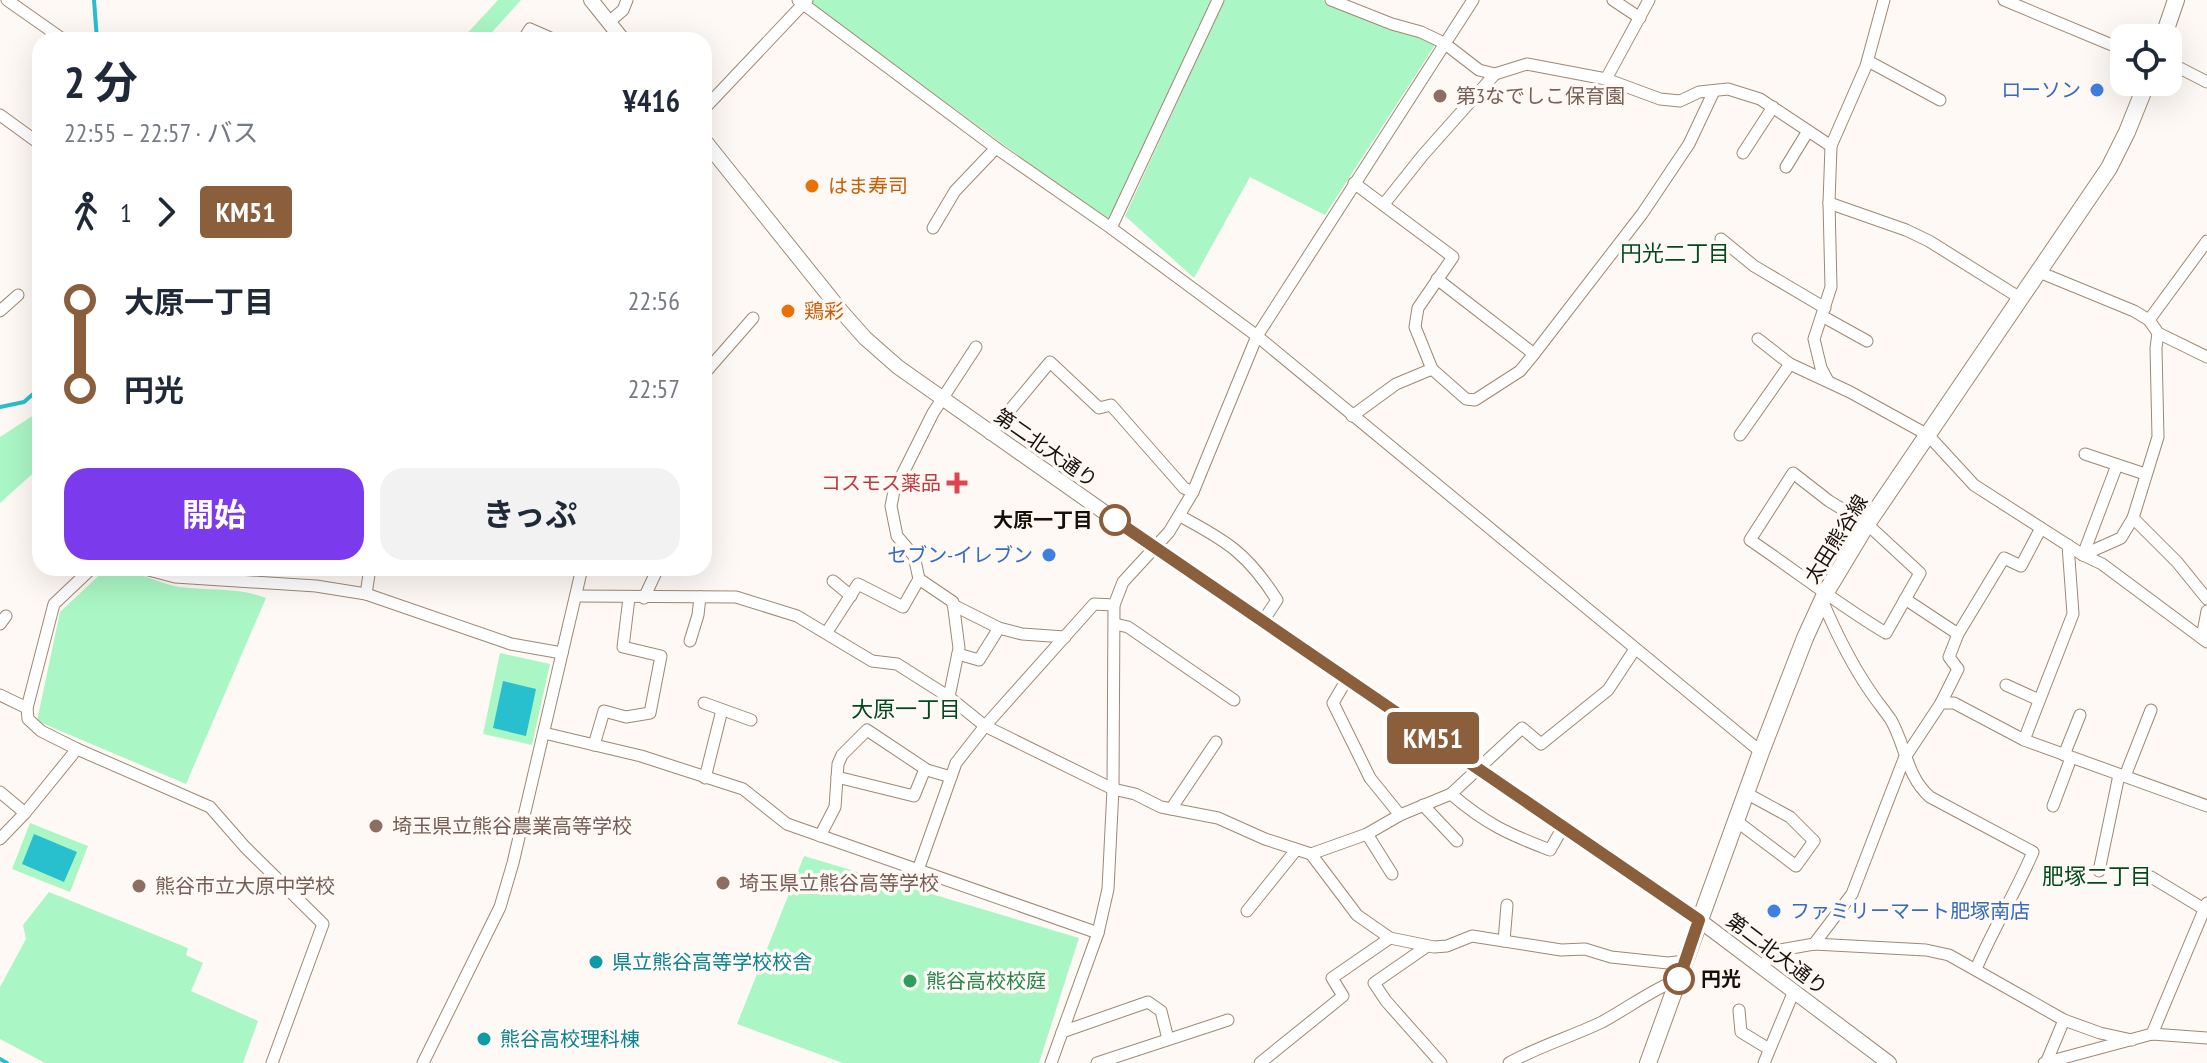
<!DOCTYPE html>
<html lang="ja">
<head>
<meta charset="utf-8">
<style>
	body { margin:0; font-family:"PT Sans Narrow","Noto Sans JP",sans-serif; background:#f2f2f3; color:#1f2937; height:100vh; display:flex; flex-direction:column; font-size:30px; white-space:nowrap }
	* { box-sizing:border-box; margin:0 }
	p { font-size:26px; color:#747a83 }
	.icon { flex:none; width:44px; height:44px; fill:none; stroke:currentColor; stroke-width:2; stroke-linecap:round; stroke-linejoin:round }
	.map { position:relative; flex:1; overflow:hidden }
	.side { position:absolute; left:32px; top:32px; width:680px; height:544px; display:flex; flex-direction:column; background:#fff; border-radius:24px; box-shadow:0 8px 32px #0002 }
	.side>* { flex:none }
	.badge { padding:0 16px; border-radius:6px; font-size:28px; line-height:52px }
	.tools { position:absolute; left:2110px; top:24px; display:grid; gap:16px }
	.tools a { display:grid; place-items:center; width:72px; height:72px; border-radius:16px; background:#fff; box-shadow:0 8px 32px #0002; font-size:40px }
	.map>.badge { position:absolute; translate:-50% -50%; box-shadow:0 0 0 4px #fff }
	.legs { display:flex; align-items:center; gap:12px; height:88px; padding:0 32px; font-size:26px }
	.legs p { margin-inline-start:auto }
	.overview { display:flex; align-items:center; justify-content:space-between; height:136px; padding:0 32px }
	h1 { font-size:44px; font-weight:700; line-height:60px }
	.button { display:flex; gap:16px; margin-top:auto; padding:16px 32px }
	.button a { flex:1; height:92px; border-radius:24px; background:#7c3aed; color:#fff; font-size:32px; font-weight:700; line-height:92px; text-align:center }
	.button a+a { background:#f2f2f3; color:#1f2937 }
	ul { padding:0 32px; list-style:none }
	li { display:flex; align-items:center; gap:28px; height:88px; font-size:30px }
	li i { display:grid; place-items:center; width:12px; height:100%; margin:0 10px; background:currentColor }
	li i::after { content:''; width:20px; height:20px; margin:-10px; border:6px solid; border-radius:50%; background:#fff }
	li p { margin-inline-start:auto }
	li:first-child i { background:linear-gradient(#0000 50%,currentColor 0) }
	li:last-child i { background:linear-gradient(currentColor 50%,#0000 0) }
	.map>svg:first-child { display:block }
</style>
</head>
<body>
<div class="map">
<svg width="2207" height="1063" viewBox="0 0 2207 1063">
	<rect width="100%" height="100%" fill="#fef9f4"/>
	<g fill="#abf6c5">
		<polygon points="498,0 521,0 485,40 461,40"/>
		<polygon points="813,0 1213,0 1110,223 811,3"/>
		<polygon points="1224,0 1322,0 1343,11 1405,31 1435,45 1325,215 1250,177 1194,278 1125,216"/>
		<polygon points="40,411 40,467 0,503 0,437"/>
		<path d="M107,568C133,568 155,583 180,587C209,591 238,587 266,598L186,784L37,721L60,612Z"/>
		<polygon points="500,653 550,664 532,745 483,734"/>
		<polygon points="30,823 88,846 70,892 12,869"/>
		<polygon points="804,856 1079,938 1039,1063 843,1063 737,1024"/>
		<polygon points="49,892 188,948 186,955 203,963 191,991 258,1021 243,1063 45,1063 0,1039 0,987 26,939 23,925"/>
	</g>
	<g fill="#28bfce">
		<polygon points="503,681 536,689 526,736 493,728"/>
		<polygon points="34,834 77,852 64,882 22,864"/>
	</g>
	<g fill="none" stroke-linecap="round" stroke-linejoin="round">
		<g stroke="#28bfce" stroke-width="4">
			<polyline points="94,0 97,40"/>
			<polyline points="0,407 24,402 40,388"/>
			<polyline points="0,1059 7,1063"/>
		</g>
		<g stroke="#9f8871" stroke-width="13">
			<g id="minor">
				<polyline points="7,0 64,40"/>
				<polyline points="798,0 996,148 1111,228 1257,336 1761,752"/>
				<polyline points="1331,0 1392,24 1421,32 1444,43 1479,70 1495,74 1527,64 1606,79 1660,99 1680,101 1699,92 1728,89 1760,99 1831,146"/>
				<polyline points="1613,0 1640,18"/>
				<polyline points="2004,0 2124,50"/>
				<polyline points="609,22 623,10 627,0"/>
				<polyline points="523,40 530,29 555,40"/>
				<polyline points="1868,61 1940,100"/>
				<polyline points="2168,62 2207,82"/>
				<polyline points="1606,79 1649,0"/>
				<polyline points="704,109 807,0"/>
				<polyline points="0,115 40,144"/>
				<polyline points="1743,153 1773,107"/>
				<polyline points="1786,167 1808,131"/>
				<polyline points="1354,183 1453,257 1418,308 1415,327 1432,369"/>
				<polyline points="1829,203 1906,230 1929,241 2020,298"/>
				<polyline points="1384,204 1423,155 1495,74"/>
				<polyline points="933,228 955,191 996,148"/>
				<polyline points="1111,228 1218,0"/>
				<polyline points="1721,239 1754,266 1825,308"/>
				<polyline points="2039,272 2134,311 2149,320 2158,333 2207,357"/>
				<polyline points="1437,279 1534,354"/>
				<polyline points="0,311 18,295"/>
				<polyline points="1822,316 1867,341"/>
				<polyline points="2149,320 2207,241"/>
				<polyline points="1758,339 1790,364 1850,392 1928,435 1974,485 2083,555 2102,564 2207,642"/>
				<polyline points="704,374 753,318"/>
				<polyline points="1828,381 1821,368 1814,339 1831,287 1829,203 1831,146 1866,66 1884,0"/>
				<polyline points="1352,416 1396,384 1432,369 1466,399 1475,400 1520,371 1534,354 1642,214 1689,144 1714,91"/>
				<polyline points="990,434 1050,362 1099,408 1111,405 1184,488 1193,492"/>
				<polyline points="1740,435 1790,364"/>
				<polyline points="2085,454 2145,474"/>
				<path d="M1793,473L1829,501L1867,524L1920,573L1886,633C1839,605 1796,571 1750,540Z"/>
				<path d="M1180,516C1227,541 1248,554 1277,600L1263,621"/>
				<polyline points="2133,518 2177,562 2207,599"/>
				<polyline points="2083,555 2121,538 2133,518 2158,437 2156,348 2158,333"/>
				<polyline points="2083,555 2117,465"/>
				<polyline points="92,568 54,604 27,708 28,719 41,731 77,749 210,807 245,847 323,924 272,1063"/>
				<polyline points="141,568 175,577 316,586 366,594 511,644 562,653"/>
				<polyline points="833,581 851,596"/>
				<polyline points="366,594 370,568"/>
				<polyline points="576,596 736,597 797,616 872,661 897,664 949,697 985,726 1113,789 1135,794 1161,807 1218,818 1265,839 1311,854 1367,834 1400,815 1451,794 1522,728 1541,744 1608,690 1635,649"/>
				<polyline points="644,598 658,568"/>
				<polyline points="1905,599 1958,634"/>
				<path d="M1822,600C1836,633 1851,664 1872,694C1878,703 1885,711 1891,720C1906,746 1906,776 1930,797L2033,852C2016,892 1993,929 1976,969"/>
				<polyline points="953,605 999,628 1022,634 1065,637"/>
				<polyline points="0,624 6,616"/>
				<polyline points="1115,624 1128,627 1234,700"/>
				<polyline points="827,632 858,584 903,607 919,579"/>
				<polyline points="2202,638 2207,611"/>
				<polyline points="690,641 698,615 700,597"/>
				<polyline points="958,654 979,660 999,628"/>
				<polyline points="1347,679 1333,703 1370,778 1400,815"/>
				<polyline points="2006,685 2039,700"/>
				<polyline points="0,695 27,708"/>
				<polyline points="949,697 959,648 953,602 919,579 914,556 897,536 891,506 894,491 933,413 976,347"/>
				<polyline points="704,703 751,720"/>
				<polyline points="1941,703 1958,669 1949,657 1958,634 2004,558 2021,566 2041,528"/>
				<polyline points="544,733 641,756 743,789 787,824 1098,933"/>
				<polyline points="2024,740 2073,614 2068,545"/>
				<polyline points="594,745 604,711 626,717 650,713 661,656 623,647 629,598"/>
				<polyline points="2064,755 2080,715"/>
				<polyline points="2125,776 2151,710"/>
				<polyline points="837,777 914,796 925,769"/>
				<polyline points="705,778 722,710"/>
				<polyline points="0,792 25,813"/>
				<path d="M1451,794C1486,824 1508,834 1550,850L1563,827"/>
				<polyline points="1423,805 1457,841"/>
				<polyline points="2053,806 2071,758"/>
				<polyline points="1171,809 1216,742"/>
				<polyline points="1735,820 1796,866 1814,841 1790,817 1746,793"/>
				<polyline points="1367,834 1392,874"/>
				<polyline points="820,836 835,807 838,764 842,755 867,730 927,770 951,777"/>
				<polyline points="0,839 25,813 77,749"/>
				<polyline points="1311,854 1357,915 1390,938 1434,947 1447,946 1472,936 1561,950 1585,949 1611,957 1668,963 1685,961"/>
				<polyline points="918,870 956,763 985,726 1094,604 1114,605"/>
				<polyline points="2099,871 2119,775"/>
				<polyline points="2151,877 2204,909"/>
				<polyline points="1247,911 1296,850"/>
				<polyline points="1504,941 1507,905"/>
				<polyline points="1814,944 1852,894 1904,759 1941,703 1954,703 2024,740 2207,806"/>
				<polyline points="1426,947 1374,983 1386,1001 1441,1063"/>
				<polyline points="1762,966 1775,951 1814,944 1926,950 1949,955 2064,1020 2100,1033 2132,1040"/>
				<polyline points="1739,1010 1741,1032 1769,1049"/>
				<polyline points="1062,1032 1148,1002 1161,1011 1168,1039"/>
				<polyline points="2152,1034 2207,903"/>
				<polyline points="423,1063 500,907 513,863 582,568"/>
				<polyline points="1051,1063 1098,933 1108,889 1113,789 1114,605 1123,582 1169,532 1193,492 1257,336 1473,0"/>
				<polyline points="1097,1063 1228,1020"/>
				<polyline points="1260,1063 1343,996 1332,978 1390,938"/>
				<path d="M1509,1063C1539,1046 1571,1037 1602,1022C1628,1008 1651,990 1679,979"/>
				<polyline points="1764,1063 1794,991"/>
				<polyline points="2044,1063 2152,1034 2207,1038"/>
				<polyline points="2046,1063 2064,1020"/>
			</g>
		</g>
		<g stroke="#9f8871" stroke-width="16">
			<g id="tertiary">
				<polyline points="591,0 623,40"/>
				<polyline points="704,140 842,312 865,338 898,367 1141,538 1699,920 1889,1063"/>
			</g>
		</g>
		<g stroke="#9f8871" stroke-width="18">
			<g id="secondary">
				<polyline points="2163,38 2176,0"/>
				<polyline points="1648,1063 1761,752 1805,638 1826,592 1867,524 2109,168 2127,132 2147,82"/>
			</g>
		</g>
		<use href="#minor" stroke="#fff" stroke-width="11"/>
		<use href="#tertiary" stroke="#fff" stroke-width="14"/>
		<use href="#secondary" stroke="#fff" stroke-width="16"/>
	</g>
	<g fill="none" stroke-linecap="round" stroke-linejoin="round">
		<g stroke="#fff" stroke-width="18">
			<polyline id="line-1" points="1115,520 1699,920 1679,979"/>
		</g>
		<use href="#line-1" stroke="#8b5e3c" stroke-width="12"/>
	</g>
	<g fill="#3f7fe0" stroke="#fef9f4" stroke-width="3">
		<circle cx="2097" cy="90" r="8"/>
		<circle cx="1049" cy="555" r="8"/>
		<circle cx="1774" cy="911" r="8"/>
	</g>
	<g fill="#8d6e63" stroke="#fef9f4" stroke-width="3">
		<circle cx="1440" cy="96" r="8"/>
		<circle cx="376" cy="826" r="8"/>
		<circle cx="723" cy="883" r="8"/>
		<circle cx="139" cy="886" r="8"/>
	</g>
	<g fill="#e8710a" stroke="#fef9f4" stroke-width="3">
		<circle cx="812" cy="186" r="8"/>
		<circle cx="788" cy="311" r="8"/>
	</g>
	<path fill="#e0444e" stroke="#fef9f4" stroke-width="3" d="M953 471h8v8h8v8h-8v8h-8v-8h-8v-8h8z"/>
	<g fill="#fff" stroke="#8b5e3c" stroke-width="4">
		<circle cx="1115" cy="520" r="14"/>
		<circle cx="1679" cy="979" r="14"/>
	</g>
	<g fill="#0f9aa8" stroke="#fef9f4" stroke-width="3">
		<circle cx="596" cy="962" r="8"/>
		<circle cx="484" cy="1039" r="8"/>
	</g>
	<circle fill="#2e9e5b" stroke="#fef9f4" stroke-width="3" cx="910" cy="981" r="8"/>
	<g text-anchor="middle" stroke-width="7" stroke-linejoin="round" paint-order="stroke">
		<g font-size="20" fill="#366cbe" stroke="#fef9f4" text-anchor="end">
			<text x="2081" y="97">ローソン</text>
			<text x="1033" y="562">セブン-イレブン</text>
			<text x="1790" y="918" text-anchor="start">ファミリーマート肥塚南店</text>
		</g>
		<g font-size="20" fill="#785e54" stroke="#fef9f4" text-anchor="start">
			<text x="1456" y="103">第3なでしこ保育園</text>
			<text x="392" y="833">埼玉県立熊谷農業高等学校</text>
			<text x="739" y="890">埼玉県立熊谷高等学校</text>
			<text x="155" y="893">熊谷市立大原中学校</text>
		</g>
		<g font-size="20" fill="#c56008" stroke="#fef9f4" text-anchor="start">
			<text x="828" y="193">はま寿司</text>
			<text x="804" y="318">鶏彩</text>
		</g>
		<g font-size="20" fill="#181007" stroke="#fef9f4">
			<text transform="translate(1046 448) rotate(35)" y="7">第二北大通り</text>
			<text transform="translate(1836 539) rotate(-58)" y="7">太田熊谷線</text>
			<text transform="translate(1777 954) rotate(37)" y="7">第二北大通り</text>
		</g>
		<g font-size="20" fill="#be3a42" stroke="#fef9f4" text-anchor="end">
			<text x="941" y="490">コスモス薬品</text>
		</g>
		<g font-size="20" font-weight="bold" fill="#181007" stroke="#fef9f4" text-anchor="end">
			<text x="1093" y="527">大原一丁目</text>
			<text x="1701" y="986" text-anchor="start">円光</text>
		</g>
		<g font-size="20" fill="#0d838f" stroke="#fef9f4" text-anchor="start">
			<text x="612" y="969">県立熊谷高等学校校舎</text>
			<text x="500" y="1046">熊谷高校理科棟</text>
		</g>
		<g font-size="20" fill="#27864d" stroke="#fef9f4" text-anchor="start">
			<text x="926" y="988">熊谷高校校庭</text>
		</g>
		<g font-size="22" fill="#004a1d" stroke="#fef9f4">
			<text x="1675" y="261">円光二丁目</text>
			<text x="906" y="717">大原一丁目</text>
			<text x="2097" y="884">肥塚二丁目</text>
		</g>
	</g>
</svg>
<div class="tools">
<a><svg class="icon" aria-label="locate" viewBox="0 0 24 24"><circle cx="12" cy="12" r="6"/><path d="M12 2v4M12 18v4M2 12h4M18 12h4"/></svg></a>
</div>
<b class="badge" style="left:1433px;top:738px;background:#8b5e3c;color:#fff">KM51</b>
<section class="side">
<div class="overview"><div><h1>2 分</h1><p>22:55 – 22:57 · バス</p></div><b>¥416</b></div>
<div class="legs"><svg class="icon" aria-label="walk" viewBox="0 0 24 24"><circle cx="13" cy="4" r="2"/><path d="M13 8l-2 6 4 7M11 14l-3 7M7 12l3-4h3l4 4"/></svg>1<svg class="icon" aria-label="forward" viewBox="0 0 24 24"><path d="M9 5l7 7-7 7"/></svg><b class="badge" style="background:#8b5e3c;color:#fff">KM51</b></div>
<ul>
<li><i style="color:#8b5e3c"></i><b>大原一丁目</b><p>22:56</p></li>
<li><i style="color:#8b5e3c"></i><b>円光</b><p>22:57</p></li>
</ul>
<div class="button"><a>開始</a><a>きっぷ</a></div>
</section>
</div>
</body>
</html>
